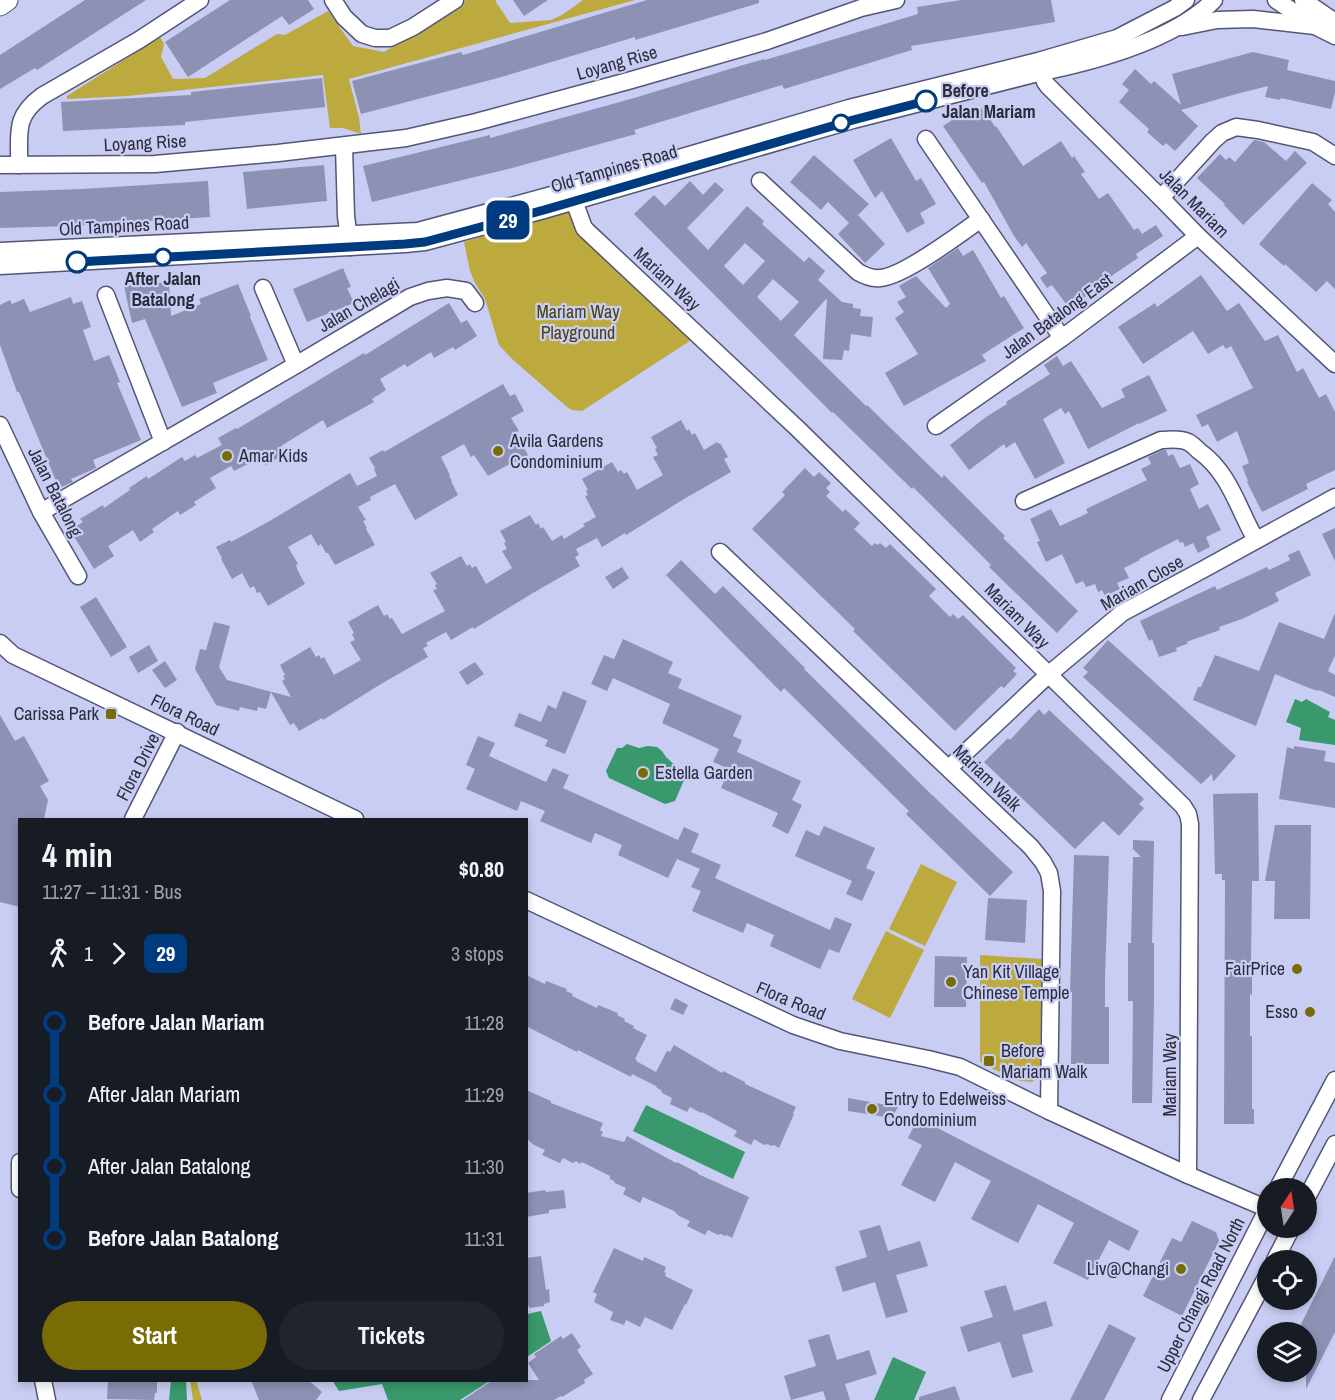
<!DOCTYPE html>
<html lang="en">
<head>
<meta charset="utf-8">
<style>
	body { margin:0; font-family:"Archivo Narrow",sans-serif; background:#20242c; color:#f1f3f6; height:100vh; display:flex; flex-direction:column; font-size:22px; white-space:nowrap }
	* { box-sizing:border-box; margin:0 }
	p { font-size:20px; color:#9ea1a6 }
	.icon { flex:none; width:33px; height:33px; fill:none; stroke:currentColor; stroke-width:2; stroke-linecap:round; stroke-linejoin:round }
	.map { position:relative; flex:1; overflow:hidden }
	.sheet { position:absolute; left:18px; top:818px; width:510px; height:564px; display:flex; flex-direction:column; background:#171b24; border-radius:0px; box-shadow:0 3px 9px #0003 }
	.sheet>* { flex:none }
	.badge { padding:0 12px; border-radius:9px; font-size:21px; line-height:39px }
	.needle { width:39px; rotate:12deg }
	.controls { position:absolute; left:1257px; top:1178px; display:grid; gap:12px }
	.controls a { display:grid; place-items:center; width:60px; height:60px; border-radius:50%; background:#171b24; box-shadow:0 3px 9px #0003; font-size:30px }
	.map>.badge { position:absolute; translate:-50% -50%; box-shadow:0 0 0 3px #fff }
	.legs { display:flex; align-items:center; gap:9px; height:66px; padding:0 24px; font-size:20px }
	.legs p { margin-inline-start:auto }
	.headline { display:flex; align-items:center; justify-content:space-between; height:102px; padding:0 24px }
	h1 { font-size:33px; font-weight:800; line-height:45px }
	.cta { display:flex; gap:12px; margin-top:auto; padding:12px 24px }
	.cta a { flex:1; height:69px; border-radius:36px; background:#7a6c05; color:#fff; font-size:24px; font-weight:800; line-height:69px; text-align:center }
	.cta a+a { background:#20242c; color:#f1f3f6 }
	ul { padding:0 24px; list-style:none }
	li { display:flex; align-items:center; gap:21px; height:72px; font-size:22px }
	li i { display:grid; place-items:center; width:9px; height:100%; margin:0 8px; background:currentColor }
	li i::after { content:''; width:15px; height:15px; margin:-8px; border:4px solid; border-radius:50%; background:#171b24 }
	li p { margin-inline-start:auto }
	li:first-child i { background:linear-gradient(#0000 50%,currentColor 0) }
	li:last-child i { background:linear-gradient(currentColor 50%,#0000 0) }
	.map>svg:first-child { display:block }
</style>
</head>
<body>
<div class="map">
<svg width="1335" height="1400" viewBox="0 0 1335 1400">
	<rect width="100%" height="100%" fill="#c9cdf3"/>
	<g fill="#bcaa3e">
		<polygon points="467,0 496,0 496,2 510,23 551,20 562,15 583,0 635,0 349,79 359,118 361,134 343,128 330,128 323,75 128,96 67,99 67,96 160,37 164,44 161,57 173,79 205,78 277,34 285,35 328,11 353,46 384,52"/>
		<polygon points="574,209 696,337 582,411 572,410 567,407 511,358 499,345 485,299 475,283 470,271 464,242"/>
		<polygon points="921,864 957,882 925,946 889,929"/>
		<polygon points="886,931 924,950 890,1018 852,999"/>
		<polygon points="980,955 1042,959 1040,1072 1037,1078 1032,1082 1020,1081 984,1065 980,1061"/>
		<polygon points="190,1380 196,1380 202,1400 193,1400"/>
	</g>
	<g fill="#39986c">
		<polygon points="1295,699 1302,702 1306,699 1330,712 1328,717 1335,720 1335,745 1299,740 1301,728 1286,722"/>
		<polygon points="627,744 639,748 648,746 657,747 662,751 666,757 679,769 680,775 684,780 675,801 665,804 609,778 606,771 617,748 622,748"/>
		<polygon points="646,1105 745,1152 733,1179 633,1131"/>
		<polygon points="541,1311 551,1341 527,1357 527,1314"/>
		<polygon points="893,1357 926,1372 914,1400 874,1400"/>
		<polygon points="171,1380 186,1380 187,1400 169,1400"/>
		<polygon points="332,1380 491,1380 460,1400 388,1400 382,1384 339,1391"/>
	</g>
	<g fill="#8d91b4" fill-rule="evenodd">
		<polygon points="85,0 146,0 37,70 35,68 0,89 0,55"/>
		<polygon points="230,0 308,0 314,9 289,25 282,16 188,77 165,42"/>
		<polygon points="513,0 548,0 524,16"/>
		<polygon points="647,0 759,0 759,3 635,40 635,37 498,78 361,114 352,81 461,52 463,55"/>
		<polygon points="961,0 1051,0 1055,22 911,46 912,50 784,89 782,85 634,130 636,134 512,168 372,202 363,166 490,135 490,138 634,98 743,65 764,59 765,60 918,14 917,7"/>
		<polygon points="1253,52 1289,60 1287,70 1335,81 1335,92 1331,109 1281,98 1280,100 1265,97 1268,86 1236,94 1181,110 1198,126 1175,151 1166,143 1163,146 1147,132 1149,129 1119,102 1129,90 1122,84 1135,69 1151,84 1154,81 1181,105 1172,74"/>
		<polygon points="322,78 325,107 185,122 185,125 63,131 61,102 191,95 191,92"/>
		<polygon points="983,108 995,127 996,126 1023,166 1061,141 1072,158 1074,156 1085,172 1081,174 1099,199 1108,193 1134,230 1138,228 1142,234 1156,225 1163,236 1136,254 1138,258 1104,281 1105,283 1069,308 1052,285 1047,288 1040,278 1047,273 1026,243 1022,247 1014,236 984,182 982,183 943,126 966,111 970,117"/>
		<polygon points="891,138 916,181 921,178 936,204 920,213 925,223 907,233 882,191 875,198 853,160"/>
		<polygon points="1254,140 1264,142 1286,161 1295,151 1307,163 1243,225 1224,205 1225,204 1197,178 1220,154 1226,160 1229,157 1235,162"/>
		<polygon points="814,155 869,204 858,215 885,244 865,263 838,234 849,223 828,202 821,210 790,182"/>
		<polygon points="324,165 327,201 247,209 243,172"/>
		<polygon points="208,181 210,217 70,226 0,228 0,192 82,189"/>
		<path d="M690,181L703,195L715,182L724,190L687,228L708,250L747,206L764,221L762,224L804,262L809,257L825,271L818,280L842,302L853,304V308L861,309L860,316L873,317L871,337L851,334L849,351L844,350L842,360L823,359L827,298L794,335L866,406L867,405L942,478L944,475L1005,536L1003,538L1078,611L1057,633L989,567L991,565L913,487L912,489L833,412L832,413L634,214L654,195L665,206ZM745,243L765,261L743,285L724,266ZM773,279L799,302L781,321L757,297Z"/>
		<polygon points="1312,183 1332,200 1328,204 1335,212 1335,289 1327,281 1316,292 1285,264 1284,266 1259,244"/>
		<polygon points="958,248 963,256 973,250 1001,298 1004,296 1024,328 982,355 986,361 904,406 885,373 918,354 895,318 904,312 897,302 906,297 899,286 916,276 946,308 950,304 928,268"/>
		<polygon points="343,268 351,287 347,288 354,303 307,322 293,289"/>
		<polygon points="1201,275 1227,311 1239,303 1265,341 1278,335 1297,372 1303,368 1319,398 1326,394 1335,412 1335,470 1306,484 1308,489 1262,512 1247,482 1248,481 1242,466 1249,463 1237,431 1217,442 1208,424 1202,427 1196,415 1253,388 1231,346 1226,349 1223,345 1208,354 1193,331 1143,364 1118,327 1155,303 1157,307"/>
		<polygon points="169,282 171,316 201,304 199,299 238,284 251,316 250,317 268,360 213,383 217,393 182,407 145,319 132,323 124,286"/>
		<polygon points="71,297 73,304 82,301 91,327 83,330 94,361 109,355 120,382 117,383 141,440 93,460 96,468 71,479 73,482 59,488 19,392 17,392 0,345 0,305 10,300 12,304 24,299 30,312"/>
		<polygon points="449,303 461,323 467,320 477,336 455,350 453,347 434,358 431,352 407,367 405,364 380,379 386,390 372,399 374,402 327,428 323,420 281,446 286,453 266,465 262,457 234,471 231,466 210,478 216,488 194,502 196,505 180,515 178,511 152,529 154,532 140,542 133,530 108,546 114,556 94,569 70,530 83,522 80,519 103,505 104,508 130,490 129,488 147,476 148,479 182,457 185,461 195,455 197,458 222,445 218,438 236,428 237,429 364,353 365,355"/>
		<polygon points="1057,356 1063,366 1071,361 1102,408 1125,397 1121,389 1149,375 1167,411 1139,424 1139,423 1088,449 1069,411 1065,414 1061,408 1043,419 1065,463 1035,479 1015,442 1006,448 1004,444 969,470 950,445 986,417 1007,404 1006,402 1050,374 1044,365"/>
		<polygon points="503,384 510,396 515,394 524,411 511,418 519,431 516,432 520,439 519,440 528,455 516,462 515,461 488,476 474,455 471,457 464,444 441,457 450,475 449,476 452,481 451,481 458,495 415,520 395,484 370,497 371,500 358,507 366,520 363,521 367,528 366,529 375,545 335,565 328,553 326,553 321,544 318,546 311,534 288,547 298,564 296,565 298,571 305,584 268,606 260,592 257,593 254,586 250,588 242,573 232,579 221,559 222,558 216,547 230,540 231,542 268,522 350,473 357,486 377,476 374,469 375,468 369,458 383,450 384,452"/>
		<polygon points="681,420 687,431 689,429 692,435 695,433 704,450 717,442 719,444 720,443 728,457 724,459 731,472 684,499 626,535 625,533 602,547 597,538 576,549 579,555 575,557 580,566 533,593 474,629 473,627 451,640 446,632 426,643 428,646 423,648 428,657 381,684 323,720 322,718 299,731 294,723 290,725 271,692 266,709 258,707 257,711 240,707 239,711 216,705 195,669 200,649 206,650 214,622 230,626 219,667 227,680 291,697 282,681 285,679 283,676 285,675 280,665 310,647 316,657 319,655 321,659 324,657 334,675 361,660 350,642 355,640 352,634 354,633 348,622 378,605 384,616 387,614 390,619 392,618 402,634 445,611 433,590 437,589 435,585 437,584 430,573 461,556 467,566 470,564 472,568 476,566 486,584 512,568 502,551 507,549 504,543 506,542 500,531 530,515 536,525 538,523 541,529 543,527 552,541 562,535 564,539 585,526 583,524 596,517 585,496 588,495 586,491 588,490 582,479 612,462 618,472 621,470 624,474 627,472 637,490 663,475 653,457 658,455 655,449 657,448 651,437"/>
		<polygon points="1163,450 1166,450 1168,456 1173,454 1180,468 1190,464 1199,484 1190,489 1199,509 1208,504 1221,530 1206,537 1210,547 1198,553 1193,543 1185,547 1183,542 1180,543 1178,539 1139,559 1140,560 1124,568 1129,578 1117,583 1120,589 1105,596 1102,590 1098,592 1095,584 1086,587 1083,581 1076,584 1062,554 1046,562 1037,542 1040,541 1030,519 1051,509 1060,526 1088,513 1086,509 1147,480 1141,469 1151,464 1148,457"/>
		<polygon points="805,468 814,477 819,472 831,483 826,488 830,492 826,496 843,512 845,509 860,523 854,529 872,546 875,543 878,545 880,543 886,548 890,544 936,589 929,596 950,617 953,614 958,619 963,615 1016,668 1013,671 1017,674 1004,688 1001,686 955,731 853,631 855,629 752,529 785,495 782,492"/>
		<polygon points="1335,528 1335,561 1322,534"/>
		<polygon points="1299,550 1311,575 1275,593 1279,601 1242,619 1219,627 1220,630 1186,642 1189,643 1176,648 1177,651 1159,657 1152,639 1149,641 1140,621 1215,586 1217,590 1267,567 1269,570 1290,560 1288,555"/>
		<polygon points="681,560 715,594 723,586 805,668 804,669 929,792 1013,872 990,896 906,814 909,811 784,688 781,692 666,575"/>
		<polygon points="622,567 629,578 613,589 605,577"/>
		<polygon points="96,597 127,647 111,657 80,607"/>
		<polygon points="1335,613 1335,655 1328,671 1335,675 1335,697 1319,690 1318,691 1309,688 1275,674 1256,726 1193,700 1198,687 1201,687 1215,655 1259,671 1279,622 1324,639"/>
		<polygon points="623,639 673,662 668,673 682,679 678,688 742,716 733,736 742,740 737,752 801,781 792,800 802,805 788,834 772,826 778,813 721,788 729,769 713,762 719,749 662,723 670,704 613,678 607,691 591,684 604,655 614,659"/>
		<polygon points="1108,640 1236,756 1213,782 1212,774 1201,784 1083,677 1088,672 1083,668"/>
		<polygon points="149,645 158,661 138,673 129,657"/>
		<polygon points="165,661 177,680 165,688 152,670"/>
		<polygon points="475,662 484,674 467,685 459,672"/>
		<polygon points="563,691 587,701 565,754 545,746 548,740 514,726 519,713 541,722 548,705 556,709"/>
		<polygon points="1039,709 1044,715 1049,710 1144,799 1139,804 1144,808 1119,836 1103,821 1075,849 984,762 1008,738 1010,740"/>
		<polygon points="0,715 15,741 24,736 49,781 40,786 48,800 44,819 20,819 20,907 0,902"/>
		<polygon points="478,736 495,743 489,756 546,782 553,768 569,775 563,788 678,840 684,827 699,834 691,852 721,865 715,878 830,930 835,917 852,924 839,953 829,949 820,969 770,946 774,935 747,923 743,933 692,911 701,891 691,887 700,869 677,859 668,878 618,855 622,845 609,839 595,833 591,843 540,821 545,811 521,801 517,811 466,789 475,769 466,765"/>
		<polygon points="1294,746 1326,751 1324,761 1335,763 1335,808 1279,799 1287,747 1294,749"/>
		<polygon points="1258,793 1259,881 1252,881 1251,963 1252,963 1252,995 1250,994 1250,1036 1252,1036 1252,1109 1254,1109 1254,1124 1224,1124 1225,880 1222,880 1222,874 1215,874 1213,794"/>
		<polygon points="1275,825 1311,825 1310,919 1274,919 1275,881 1265,881"/>
		<polygon points="824,826 875,848 866,868 875,872 862,901 846,894 852,881 795,856 806,830 819,836"/>
		<polygon points="1133,840 1154,841 1152,943 1154,943 1154,1001 1152,1103 1132,1103 1133,1001 1128,1001 1128,943 1131,943 1133,857 1141,857 1133,849"/>
		<polygon points="1074,855 1109,856 1105,979 1105,1007 1109,1007 1109,1064 1071,1064 1072,992 1070,992"/>
		<polygon points="988,898 1027,900 1025,943 985,940"/>
		<polygon points="935,956 967,957 966,1007 934,1007"/>
		<polygon points="526,975 545,984 546,981 567,989 566,991 573,994 572,996 597,1008 598,1005 618,1013 617,1015 625,1019 624,1021 634,1026 633,1028 647,1035 635,1059 637,1060 636,1061 656,1072 667,1051 670,1052 674,1045 722,1073 723,1071 745,1082 745,1084 796,1107 793,1113 794,1114 779,1148 774,1145 772,1146 767,1144 764,1145 754,1139 751,1145 734,1136 737,1131 702,1112 701,1113 690,1107 687,1112 670,1104 672,1098 662,1093 661,1090 657,1088 656,1086 632,1074 631,1077 578,1050 577,1052 526,1026"/>
		<polygon points="675,998 688,1005 683,1015 670,1009"/>
		<polygon points="526,1090 551,1101 551,1103 603,1123 600,1130 603,1132 601,1136 624,1142 627,1136 676,1163 677,1162 698,1173 698,1174 749,1197 732,1238 727,1235 725,1236 721,1234 718,1235 708,1230 705,1235 687,1226 690,1221 679,1216 674,1211 643,1197 640,1203 623,1194 626,1188 615,1183 614,1181 610,1179 610,1176 582,1162 580,1164 576,1161 573,1163 563,1158 560,1163 542,1155 545,1150 534,1145 526,1138"/>
		<polygon points="848,1098 898,1107 892,1118 848,1111"/>
		<polygon points="918,1118 1139,1231 1129,1251 1109,1240 1088,1280 1053,1263 1074,1223 1038,1204 1018,1243 971,1219 991,1181 955,1162 935,1202 901,1185 922,1145 908,1138"/>
		<polygon points="545,1190 546,1192 564,1190 566,1208 549,1210 549,1213 526,1217 526,1193"/>
		<polygon points="1192,1221 1216,1232 1219,1241 1182,1316 1143,1296 1172,1238 1181,1242"/>
		<polygon points="880,1225 888,1251 920,1241 928,1266 896,1275 908,1312 886,1318 875,1282 843,1292 835,1267 867,1257 859,1231"/>
		<polygon points="614,1248 643,1261 644,1257 666,1267 664,1272 666,1273 665,1276 693,1290 686,1305 685,1304 672,1330 645,1317 640,1327 626,1320 624,1325 610,1320 613,1312 594,1302 597,1294 593,1292"/>
		<polygon points="541,1256 546,1290 549,1289 550,1302 544,1304 544,1306 529,1308 529,1306 526,1307 526,1258"/>
		<polygon points="1335,1256 1335,1332 1306,1389 1306,1332 1297,1332"/>
		<polygon points="1006,1285 1014,1311 1046,1301 1053,1326 1022,1335 1033,1372 1012,1378 1000,1342 968,1352 960,1327 993,1317 984,1291"/>
		<polygon points="1109,1324 1136,1338 1104,1400 1070,1400"/>
		<polygon points="572,1333 581,1347 577,1350 593,1374 584,1380 585,1383 562,1397 561,1396 554,1400 463,1400 493,1380 539,1380 528,1363 536,1357 534,1354 561,1336 563,1339"/>
		<polygon points="829,1334 837,1360 869,1350 877,1374 845,1384 850,1400 826,1400 823,1391 791,1400 784,1376 816,1366 808,1340"/>
		<polygon points="108,1380 153,1380 153,1382 157,1382 157,1393 155,1393 154,1400 107,1399"/>
		<polygon points="251,1380 308,1380 322,1392 316,1400 259,1400"/>
		<polygon points="955,1386 960,1400 919,1400 919,1397"/>
	</g>
	<g fill="none" stroke-linecap="round" stroke-linejoin="round">
		<g stroke="#535676" stroke-width="19">
			<g id="minor">
				<polyline points="333,0 344,17 362,34 375,38 390,38 413,27 455,0"/>
				<polyline points="1276,0 1315,26 1335,36"/>
				<polyline points="1303,0 1335,22"/>
				<polyline points="1182,27 1217,20 1253,19 1315,26"/>
				<polyline points="1039,61 1045,82 1048,86 1161,198 1198,236 1335,364"/>
				<polyline points="926,139 1062,338"/>
				<polyline points="344,146 346,216 350,247"/>
				<polyline points="0,165 155,164 278,153 406,138 476,122 628,81 767,41 861,8 896,0"/>
				<path d="M19,165C20,134 13,117 42,96L139,40L200,0"/>
				<path d="M760,181L858,272C865,276 872,279 880,278C903,277 960,234 981,219"/>
				<polyline points="570,190 584,228 587,231 798,429 1183,806 1188,814 1190,824 1188,1175"/>
				<polyline points="1161,198 1213,141 1222,133 1236,127 1258,130 1313,142 1335,156"/>
				<polyline points="0,251 418,231 570,190 849,108 1038,61 1117,38 1175,8 1186,0"/>
				<path d="M0,266L405,244L425,242L544,210L853,120L1042,72C1096,61 1174,40 1214,0"/>
				<polyline points="263,288 296,365"/>
				<polyline points="106,295 163,442"/>
				<polyline points="0,425 41,512 78,576"/>
				<polyline points="936,426 1062,338 1198,236"/>
				<path d="M1024,501L1161,440C1170,440 1179,438 1188,442C1192,444 1196,448 1199,451C1230,473 1238,509 1256,540"/>
				<polyline points="41,512 296,365 410,297 428,291 447,288 466,291 475,303"/>
				<polyline points="720,552 1031,847 1043,862 1049,873 1052,891 1049,1111"/>
				<polyline points="0,643 13,655 355,819"/>
				<polyline points="949,768 1048,675 1122,613 1204,569 1335,497"/>
				<polyline points="133,819 177,732"/>
				<polyline points="526,900 793,1025 840,1041 928,1059 960,1067 1049,1111 1188,1175 1268,1209"/>
				<polyline points="20,1162 20,1189"/>
				<polyline points="1278,1188 1335,1080"/>
				<polyline points="1306,1199 1335,1144"/>
				<polyline points="1275,1260 1292,1227"/>
				<polyline points="43,1380 47,1400"/>
				<polyline points="1170,1400 1268,1208"/>
				<polyline points="1201,1400 1268,1274"/>
			</g>
		</g>
		<g stroke="#535676" stroke-width="23">
			<polyline id="major" points="0,5 7,0"/>
		</g>
		<use href="#minor" stroke="#fff" stroke-width="16"/>
		<use href="#major" stroke="#fff" stroke-width="21"/>
	</g>
	<g fill="none" stroke-linecap="round" stroke-linejoin="round">
		<g stroke="#fff" stroke-width="14">
			<polyline id="line-1" points="77,262 405,244 425,242 544,210 853,120 926,101"/>
		</g>
		<use href="#line-1" stroke="#003b80" stroke-width="9"/>
	</g>
	<g fill="#fff" stroke="#003b80" stroke-width="3">
		<circle cx="926" cy="101" r="10"/>
		<circle cx="841" cy="123" r="8"/>
		<circle cx="163" cy="257" r="8"/>
		<circle cx="77" cy="262" r="10"/>
	</g>
	<g fill="#7a6c05" stroke="#c9cdf3" stroke-width="2">
		<circle cx="498" cy="451" r="6"/>
		<circle cx="227" cy="456" r="6"/>
		<rect x="105" y="708" width="12" height="12" rx="3"/>
		<circle cx="643" cy="773" r="6"/>
		<circle cx="1297" cy="969" r="6"/>
		<circle cx="951" cy="982" r="6"/>
		<circle cx="1310" cy="1012" r="6"/>
		<rect x="983" y="1055" width="12" height="12" rx="3"/>
		<circle cx="872" cy="1109" r="6"/>
		<circle cx="1181" cy="1269" r="6"/>
	</g>
	<g text-anchor="middle" stroke-width="4.5" stroke-linejoin="round" paint-order="stroke">
		<g font-size="18" fill="#2b2d3b" stroke="#c9cdf3">
			<text transform="translate(617 63) rotate(-16)" y="6">Loyang Rise</text>
			<text transform="translate(145 143) rotate(-3)" y="6">Loyang Rise</text>
			<text transform="translate(614 169) rotate(-16)" y="6">Old Tampines Road</text>
			<text transform="translate(1194 203) rotate(45)" y="6">Jalan Mariam</text>
			<text transform="translate(124 226) rotate(-3)" y="6">Old Tampines Road</text>
			<text transform="translate(667 279) rotate(43)" y="6">Mariam Way</text>
			<text transform="translate(359 305) rotate(-30)" y="6">Jalan Chelagi</text>
			<text transform="translate(1057 316) rotate(-36)" y="6">Jalan Batalong East</text>
			<text transform="translate(55 492) rotate(63)" y="6">Jalan Batalong</text>
			<text transform="translate(1142 583) rotate(-30)" y="6">Mariam Close</text>
			<text transform="translate(1017 616) rotate(45)" y="6">Mariam Way</text>
			<text transform="translate(185 715) rotate(26)" y="6">Flora Road</text>
			<text transform="translate(138 767) rotate(-63)" y="6">Flora Drive</text>
			<text transform="translate(987 778) rotate(44)" y="6">Mariam Walk</text>
			<text transform="translate(791 1001) rotate(23)" y="6">Flora Road</text>
			<text transform="translate(1170 1075) rotate(-90)" y="6">Mariam Way</text>
			<text transform="translate(1201 1295) rotate(-63)" y="6">Upper Changi Road North</text>
		</g>
		<g font-size="18" font-weight="bold" fill="#2b2d3b" stroke="#c9cdf3" text-anchor="start">
			<text x="942" y="97">Before<tspan x="942" dy="21">Jalan Mariam</tspan></text>
			<text x="163" y="285" text-anchor="middle">After Jalan<tspan x="163" dy="21">Batalong</tspan></text>
		</g>
		<g font-size="18" fill="#4a420f" stroke="#c9cdf3">
			<text x="578" y="318">Mariam Way<tspan x="578" dy="21">Playground</tspan></text>
		</g>
		<g font-size="18" fill="#2b2d3b" stroke="#c9cdf3" text-anchor="start">
			<text x="510" y="447">Avila Gardens<tspan x="510" dy="21">Condominium</tspan></text>
			<text x="239" y="462">Amar Kids</text>
			<text x="99" y="720" text-anchor="end">Carissa Park</text>
			<text x="655" y="779">Estella Garden</text>
			<text x="1285" y="975" text-anchor="end">FairPrice</text>
			<text x="963" y="978">Yan Kit Village<tspan x="963" dy="21">Chinese Temple</tspan></text>
			<text x="1298" y="1018" text-anchor="end">Esso</text>
			<text x="1001" y="1057">Before<tspan x="1001" dy="21">Mariam Walk</tspan></text>
			<text x="884" y="1105">Entry to Edelweiss<tspan x="884" dy="21">Condominium</tspan></text>
			<text x="1169" y="1275" text-anchor="end">Liv@Changi</text>
		</g>
	</g>
</svg>
<div class="controls">
<a><svg class="needle" viewBox="-14 -14 28 28"><path d="M0-13l5 13h-10z" fill="#e53935"/><path d="M0 13l5-13h-10z" fill="#9ea1a6"/></svg></a>
<a><svg class="icon" aria-label="locate" viewBox="0 0 24 24"><circle cx="12" cy="12" r="6"/><path d="M12 2v4M12 18v4M2 12h4M18 12h4"/></svg></a>
<a><svg class="icon" aria-label="layers" viewBox="0 0 24 24"><path d="M12 4l9 5-9 5-9-5zM3 14l9 5 9-5"/></svg></a>
</div>
<b class="badge" style="left:508px;top:220px;background:#003b80;color:#fff">29</b>
<section class="sheet">
<div class="headline"><div><h1>4 min</h1><p>11:27 – 11:31 · Bus</p></div><b>$0.80</b></div>
<div class="legs"><svg class="icon" aria-label="walk" viewBox="0 0 24 24"><circle cx="13" cy="4" r="2"/><path d="M13 8l-2 6 4 7M11 14l-3 7M7 12l3-4h3l4 4"/></svg>1<svg class="icon" aria-label="forward" viewBox="0 0 24 24"><path d="M9 5l7 7-7 7"/></svg><b class="badge" style="background:#003b80;color:#fff">29</b><p>3 stops</p></div>
<ul>
<li><i style="color:#003b80"></i><b>Before Jalan Mariam</b><p>11:28</p></li>
<li><i style="color:#003b80"></i><span>After Jalan Mariam</span><p>11:29</p></li>
<li><i style="color:#003b80"></i><span>After Jalan Batalong</span><p>11:30</p></li>
<li><i style="color:#003b80"></i><b>Before Jalan Batalong</b><p>11:31</p></li>
</ul>
<div class="cta"><a>Start</a><a>Tickets</a></div>
</section>
</div>
</body>
</html>
